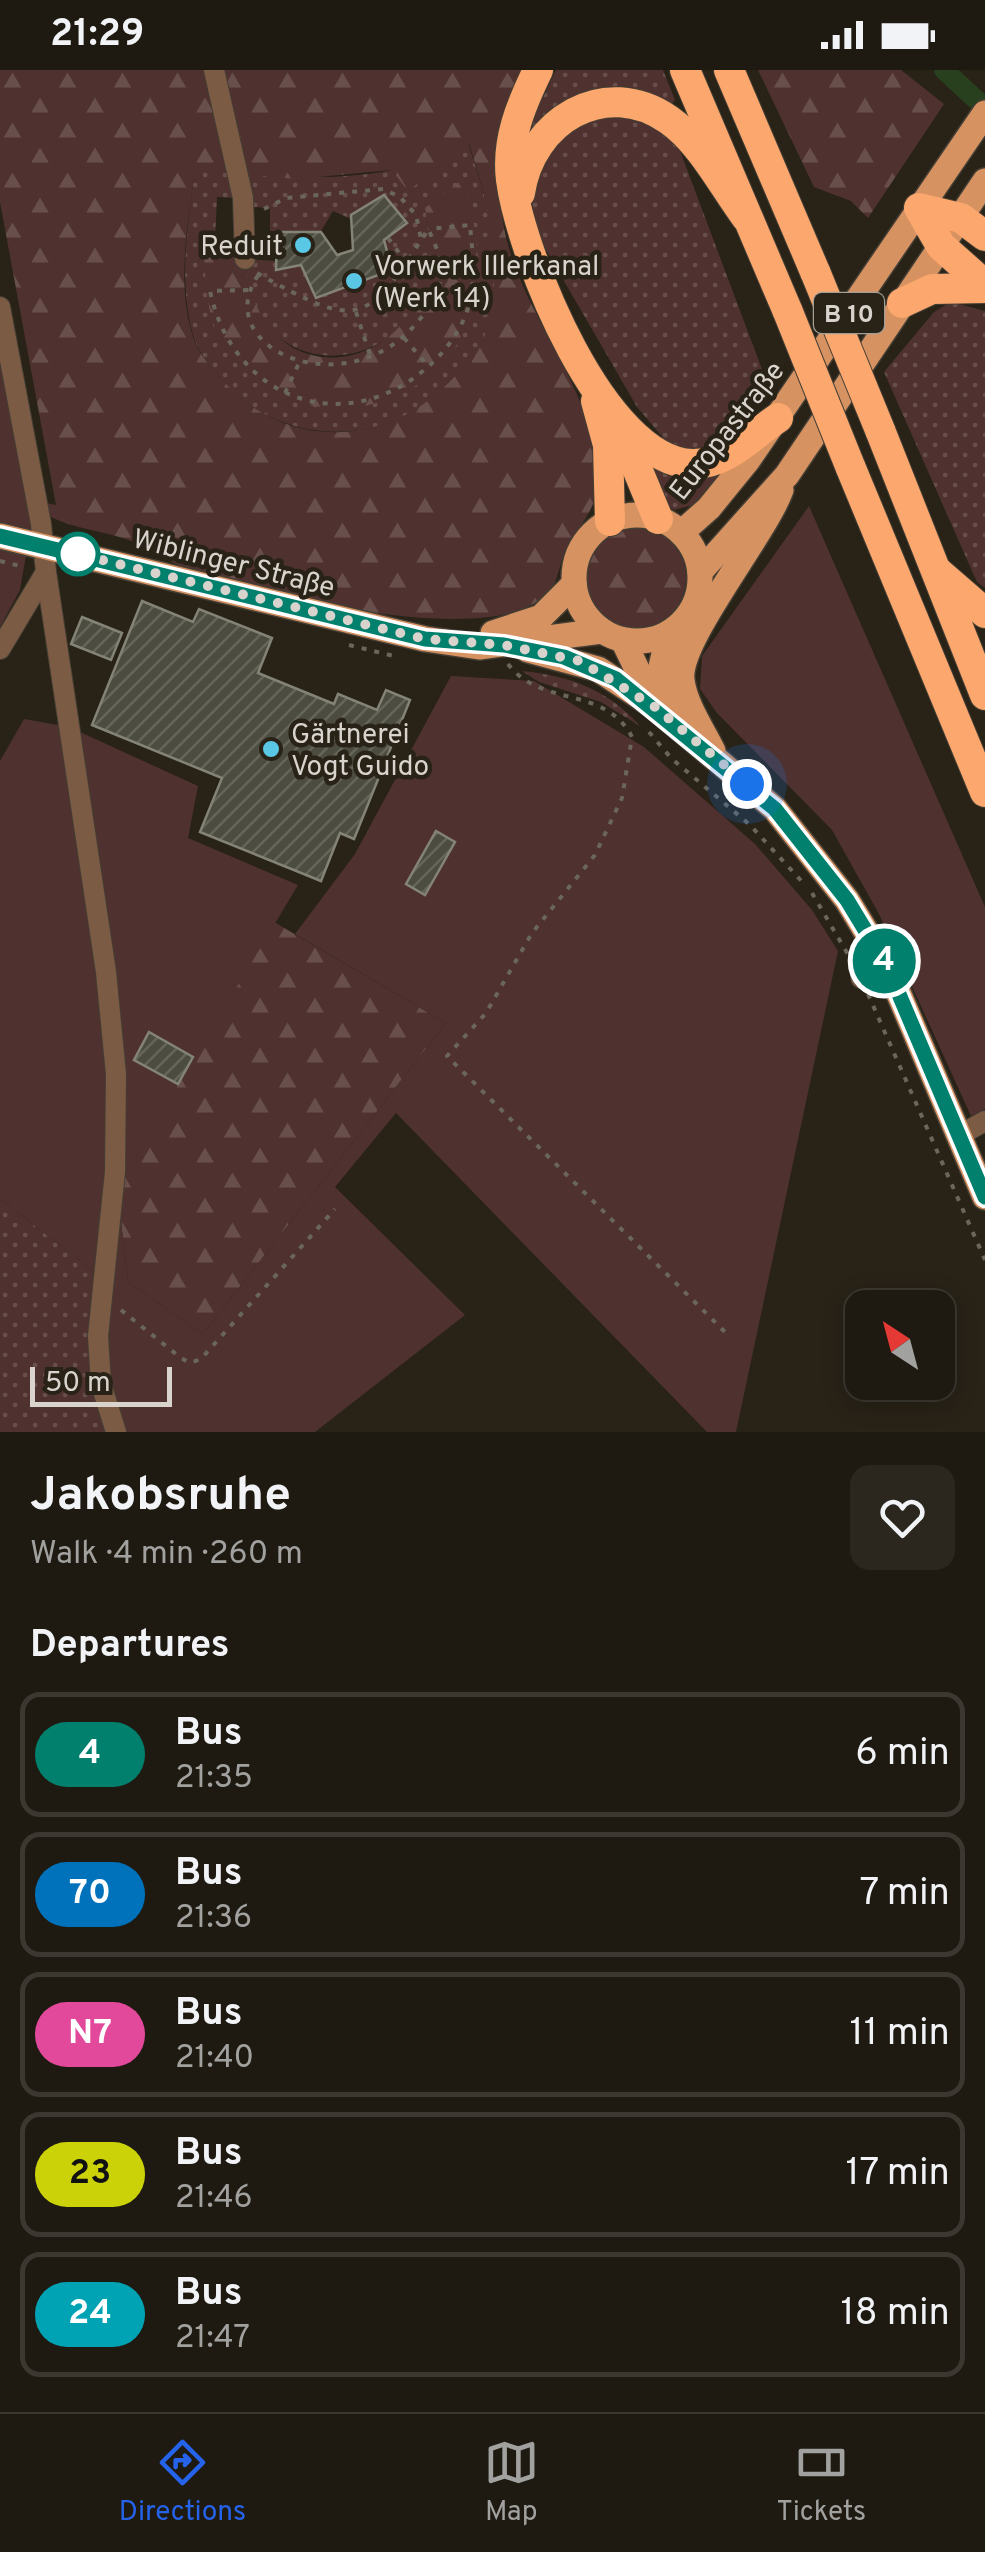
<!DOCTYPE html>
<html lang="en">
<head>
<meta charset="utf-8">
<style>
	body { margin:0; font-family:Overpass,sans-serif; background:#2b271f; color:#f1f3f6; height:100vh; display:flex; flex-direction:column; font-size:38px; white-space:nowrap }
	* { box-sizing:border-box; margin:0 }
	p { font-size:32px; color:#a1a19f }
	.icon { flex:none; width:55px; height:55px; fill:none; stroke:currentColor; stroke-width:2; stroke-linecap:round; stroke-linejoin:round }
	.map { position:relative; height:1362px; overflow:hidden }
	.panel { display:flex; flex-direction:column; background:#1e1a11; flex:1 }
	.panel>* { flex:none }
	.badge { padding:0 20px; border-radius:32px; font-size:35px; line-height:65px }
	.needle { width:65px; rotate:324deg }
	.tools { position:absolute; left:845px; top:1220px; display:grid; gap:20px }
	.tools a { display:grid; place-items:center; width:110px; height:110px; border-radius:20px; background:#1e1a11; box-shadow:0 5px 25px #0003,0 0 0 2px #3c3831; font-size:50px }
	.scale { position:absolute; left:30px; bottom:25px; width:142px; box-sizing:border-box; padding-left:10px; border:5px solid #d8d4cd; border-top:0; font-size:28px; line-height:35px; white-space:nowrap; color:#d8d4cd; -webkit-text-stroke:8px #282217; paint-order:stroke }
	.you { position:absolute; width:50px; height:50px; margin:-25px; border:8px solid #fff; border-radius:50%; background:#1a73e8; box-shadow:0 0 0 15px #1a73e833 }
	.map>.badge { position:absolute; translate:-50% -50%; box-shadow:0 0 0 5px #fff }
	h2 { padding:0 30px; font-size:38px; line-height:90px }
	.round { display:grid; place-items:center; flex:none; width:105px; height:105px; border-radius:20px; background:#2b271f }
	.overview { display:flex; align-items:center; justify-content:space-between; height:170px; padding:0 30px }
	h1 { font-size:48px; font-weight:700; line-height:75px }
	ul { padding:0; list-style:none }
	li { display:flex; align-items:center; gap:30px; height:125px; margin:0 20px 15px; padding:0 10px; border:5px solid #3c3831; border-radius:20px }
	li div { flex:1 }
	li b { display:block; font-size:38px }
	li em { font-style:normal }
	li .badge { min-width:110px; font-weight:700; text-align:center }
	.status { display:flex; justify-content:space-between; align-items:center; height:70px; padding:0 50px; background:#1e1a11; direction:ltr }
	.status svg { height:28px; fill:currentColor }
	.tab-bar { display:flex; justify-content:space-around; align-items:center; height:140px; border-top:2px solid #3c3831; background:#1e1a11; font-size:28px; color:#a1a19f }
	.tab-bar a { display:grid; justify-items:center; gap:5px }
	.tab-bar .active { color:#2563eb }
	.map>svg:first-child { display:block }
</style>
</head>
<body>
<div class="status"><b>21:29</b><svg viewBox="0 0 49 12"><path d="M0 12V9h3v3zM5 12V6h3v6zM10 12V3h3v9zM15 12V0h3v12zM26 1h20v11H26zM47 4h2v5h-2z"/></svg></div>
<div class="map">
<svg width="985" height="1362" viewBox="0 0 985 1362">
	<defs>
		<pattern id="grass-dots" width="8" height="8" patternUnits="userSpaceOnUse" patternTransform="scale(2.5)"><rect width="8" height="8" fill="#4f322f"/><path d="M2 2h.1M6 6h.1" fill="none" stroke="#684f4c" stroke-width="1.8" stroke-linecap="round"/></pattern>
		<pattern id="forest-firs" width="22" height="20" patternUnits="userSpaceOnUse" patternTransform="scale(2.5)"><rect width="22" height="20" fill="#4f322f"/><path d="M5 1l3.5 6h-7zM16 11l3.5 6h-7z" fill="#684f4c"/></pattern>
		<pattern id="building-hatch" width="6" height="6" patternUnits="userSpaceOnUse" patternTransform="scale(2.5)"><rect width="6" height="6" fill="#4c4c40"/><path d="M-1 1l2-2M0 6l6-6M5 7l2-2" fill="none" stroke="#65655a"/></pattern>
	</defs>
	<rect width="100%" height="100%" fill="#282217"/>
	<g fill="url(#grass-dots)" fill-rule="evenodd">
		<polygon points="556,0 663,0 675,30 669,38 640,26 532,64 527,61"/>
		<polygon points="640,46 676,70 769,318 720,376 682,381 665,370 637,337 538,166 531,132 535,101 557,67 583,50"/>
		<path d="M468,73C487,131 512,206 485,266C439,368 305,395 226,315C213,301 198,283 193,265C178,210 188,154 195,99C260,104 323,113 388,101C415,95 442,82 468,73ZM217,127L252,129V137L270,138V161H321L333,141L351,149V145L406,153L384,170L391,200L316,228L301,195L277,200L275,191L245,189C247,209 248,231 261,248C304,310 396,291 424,223C433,201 430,161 425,138L478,190C475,226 469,252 448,283L251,306L236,172L215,170Z"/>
		<polygon points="951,232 985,241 985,518 977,512 884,302 934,242"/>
		<polygon points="645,384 737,391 701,433 674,440 661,433"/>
		<path d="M522,601C570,606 607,619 640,656L601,632L539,612Z"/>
		<polygon points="0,1129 109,1213 110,1316 126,1362 0,1362"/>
	</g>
	<g fill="url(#forest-firs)" fill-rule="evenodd">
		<path d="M0,0H528C521,34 499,102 501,134C507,234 596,309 598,411C599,433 582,453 570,472C553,500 565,520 527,537C454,571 262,524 185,498C166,491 150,478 131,471C106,461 74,459 51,447L46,433L56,435L0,132ZM469,74C489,135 505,196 486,261C482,277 467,292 456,305C396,374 294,384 228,316C215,303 199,285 193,267C176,213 188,154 195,100L296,109L392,100L408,121Z"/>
		<polygon points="758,0 901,0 944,34 868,148 851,131 814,117"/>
		<path d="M463,109C474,148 483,188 475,229C451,346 296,378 226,280C207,252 206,217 204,185L245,189C259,350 461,300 425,138Z"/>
		<circle cx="636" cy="508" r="50"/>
		<polygon points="274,852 446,953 203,1264 128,1212 117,1117"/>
	</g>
	<g fill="#4f322f">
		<polygon points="0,264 32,451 20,520 0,557"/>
		<polygon points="809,436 985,837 985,1039 971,1046 879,844 832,760 717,643 700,619 702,586"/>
		<path d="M451,606L534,611L644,677L755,774L812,840L838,881L736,1362H707L396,1043L335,1117L465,1245L315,1362H126C108,1311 105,1267 109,1213L0,1129V691L24,649L69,657L198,716L188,768L298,815L117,1117L128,1212L203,1264L446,953L295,864L355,784Z"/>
	</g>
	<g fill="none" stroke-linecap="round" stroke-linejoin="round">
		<polyline stroke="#28401d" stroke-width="20" points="944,0 985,38"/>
	</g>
	<g fill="url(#building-hatch)" stroke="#838476" stroke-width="2.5">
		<polygon points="384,125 407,153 384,170 392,200 316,228 301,195 276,200 277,162 321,162 337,185 353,180 351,145"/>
		<polygon points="142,531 193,552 199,539 272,568 258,603 334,634 338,624 377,640 386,620 410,630 354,769 340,763 321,811 200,762 222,708 92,655"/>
		<polygon points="82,547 122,563 111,590 71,574"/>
		<polygon points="436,761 455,772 425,825 406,814"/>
		<polygon points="149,962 193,987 178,1014 134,990"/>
	</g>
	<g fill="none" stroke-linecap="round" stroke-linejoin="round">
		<g stroke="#443e34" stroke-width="22">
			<g id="minor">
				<polyline points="214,0 243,128 245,189"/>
				<polyline points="0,237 41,454 46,502 0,579"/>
				<polyline points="46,502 106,902 116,1004 115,1102 98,1266 101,1314 116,1362"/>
				<polyline points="861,908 887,896"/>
				<polyline points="958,1066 985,1051"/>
			</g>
		</g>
		<g stroke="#443e34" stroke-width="28">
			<g id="major">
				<circle cx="637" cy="508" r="63"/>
				<polyline points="681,463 709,438 748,390 985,43"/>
				<polyline points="0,466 425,569 479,577 602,561"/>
				<polyline points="700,502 787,405 985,111"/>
				<polyline points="493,563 541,547 574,514"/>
				<polyline points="669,563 660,601 674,642"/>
				<polyline points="623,570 655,637 775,739 847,830 887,896 985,1127"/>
				<polyline points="528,580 598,599 654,636"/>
				<path d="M713,681C702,659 685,634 682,610C677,571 764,466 781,420"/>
			</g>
		</g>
		<g stroke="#443e34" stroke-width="32">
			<g id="highway">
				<path d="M538,0C521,35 506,70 511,110C521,185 603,391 692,394C727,395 752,365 778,348"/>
				<polyline points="685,0 788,242"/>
				<polyline points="729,0 816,204"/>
				<path d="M520,123C530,51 605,5 669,50C701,72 723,116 746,147"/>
				<polyline points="985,166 961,148 919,138 941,176 985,215"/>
				<polyline points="902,233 932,219 985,218"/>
				<polyline points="596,331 608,375 610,451"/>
				<polyline points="619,355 658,449"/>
				<polyline points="880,360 985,625"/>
				<polyline points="850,396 985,722"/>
				<polyline points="938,502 985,543"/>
			</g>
		</g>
		<g stroke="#6b665c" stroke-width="4" stroke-dasharray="5 8" stroke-linecap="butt">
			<polyline points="264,139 286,128 383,119 400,127 416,145 421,169"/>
			<polyline points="388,168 406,192"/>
			<path d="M257,203C359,260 366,257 428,159C446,195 447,215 420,249C348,340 206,278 259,204"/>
			<path d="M248,220L210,221C233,330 346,371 430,295C448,279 465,254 470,231C476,206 472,179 470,155L428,159"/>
			<polyline points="356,242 371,288"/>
			<polyline points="404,268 428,296"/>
			<polyline points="285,323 299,293"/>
			<polyline points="0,491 24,497"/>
			<polyline points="349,575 398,587"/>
			<path d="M508,594C541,638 605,615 632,667L622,728L595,785L532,863L486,943L447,986L728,1265"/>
			<polyline points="649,662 671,688 750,755 806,816"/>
			<polyline points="812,823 853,893"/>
			<polyline points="868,924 985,1190"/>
			<polyline points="121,1240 181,1288 190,1293 201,1289 335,1139"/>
		</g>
		<use href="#minor" stroke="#7c5b44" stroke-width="20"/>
		<use href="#major" stroke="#d79262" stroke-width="25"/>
		<use href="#highway" stroke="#fba76d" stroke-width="30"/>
		<g stroke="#443e34" stroke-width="32" stroke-linecap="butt">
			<g id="highway-bridge">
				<polyline points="816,204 880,360"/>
				<polyline points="788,242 850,396"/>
			</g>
		</g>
		<use href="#highway-bridge" stroke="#fba76d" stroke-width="30"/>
	</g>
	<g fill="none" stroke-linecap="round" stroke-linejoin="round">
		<g stroke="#fff" stroke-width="22">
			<polyline id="line" points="0,466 425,569 504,575 564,587 616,609 775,739 847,830 887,896 985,1127"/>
		</g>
		<use href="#line" stroke="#01806d" stroke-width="15"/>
		<polyline stroke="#d8d4cd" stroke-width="10" stroke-dasharray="0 18" points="78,484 73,483 425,569 504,575 580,591 655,637 747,714"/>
	</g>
	<g fill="#5ac8e5" stroke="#282217" stroke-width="4">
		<circle cx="303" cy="175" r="10"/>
		<circle cx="354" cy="211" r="10"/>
		<circle cx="271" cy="679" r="10"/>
	</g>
	<circle fill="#fff" stroke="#01806d" stroke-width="5" cx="78" cy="484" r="20"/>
	<g text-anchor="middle" stroke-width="9" stroke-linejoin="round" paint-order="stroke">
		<rect fill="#282217" stroke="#a39f96" stroke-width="2.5" x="814" y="223" width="70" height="40" rx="8"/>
		<g font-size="25" font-weight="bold" fill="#d8d4cd">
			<text x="849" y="252">B 10</text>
		</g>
		<g font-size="28" fill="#d8d4cd" stroke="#282217" text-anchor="start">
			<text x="283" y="185" text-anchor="end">Reduit</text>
			<text x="374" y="205">Vorwerk Illerkanal<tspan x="374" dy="32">(Werk 14)</tspan></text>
			<text x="291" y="673">Gärtnerei<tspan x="291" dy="32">Vogt Guido</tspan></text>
		</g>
		<g font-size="28" fill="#d8d4cd" stroke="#282217">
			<text transform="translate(726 360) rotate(-52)" y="10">Europastraße</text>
			<text transform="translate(234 492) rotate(14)" y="10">Wiblinger Straße</text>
		</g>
	</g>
</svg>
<div class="tools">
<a><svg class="needle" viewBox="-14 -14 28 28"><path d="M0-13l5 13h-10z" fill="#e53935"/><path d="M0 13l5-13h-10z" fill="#a1a19f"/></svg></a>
</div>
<div class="scale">50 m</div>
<div class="you" style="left:747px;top:714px"></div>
<b class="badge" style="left:884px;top:891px;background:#01806d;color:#fff">4</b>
</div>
<section class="panel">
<div class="overview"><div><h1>Jakobsruhe</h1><p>Walk · 4 min · 260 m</p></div><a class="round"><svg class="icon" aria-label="heart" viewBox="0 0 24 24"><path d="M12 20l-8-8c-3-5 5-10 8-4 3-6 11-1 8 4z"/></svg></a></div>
<h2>Departures</h2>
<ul>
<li><span class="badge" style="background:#01806d;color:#fff">4</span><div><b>Bus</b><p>21:35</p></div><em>6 min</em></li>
<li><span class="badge" style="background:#0072bc;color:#fff">70</span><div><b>Bus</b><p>21:36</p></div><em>7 min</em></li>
<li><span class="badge" style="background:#e2499b;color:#fff">N7</span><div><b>Bus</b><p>21:40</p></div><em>11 min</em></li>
<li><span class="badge" style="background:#cbd208;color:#111">23</span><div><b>Bus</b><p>21:46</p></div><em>17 min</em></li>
<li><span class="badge" style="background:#00a3b4;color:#fff">24</span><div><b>Bus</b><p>21:47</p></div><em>18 min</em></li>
</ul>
</section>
<nav class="tab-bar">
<a class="active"><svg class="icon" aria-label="directions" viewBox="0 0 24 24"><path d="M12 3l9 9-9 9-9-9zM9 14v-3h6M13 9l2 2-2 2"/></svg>Directions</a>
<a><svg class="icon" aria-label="map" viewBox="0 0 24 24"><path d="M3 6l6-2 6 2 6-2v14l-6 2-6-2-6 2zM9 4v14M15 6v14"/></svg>Map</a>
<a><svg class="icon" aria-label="tickets" viewBox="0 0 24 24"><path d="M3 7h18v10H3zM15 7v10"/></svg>Tickets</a>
</nav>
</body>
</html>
